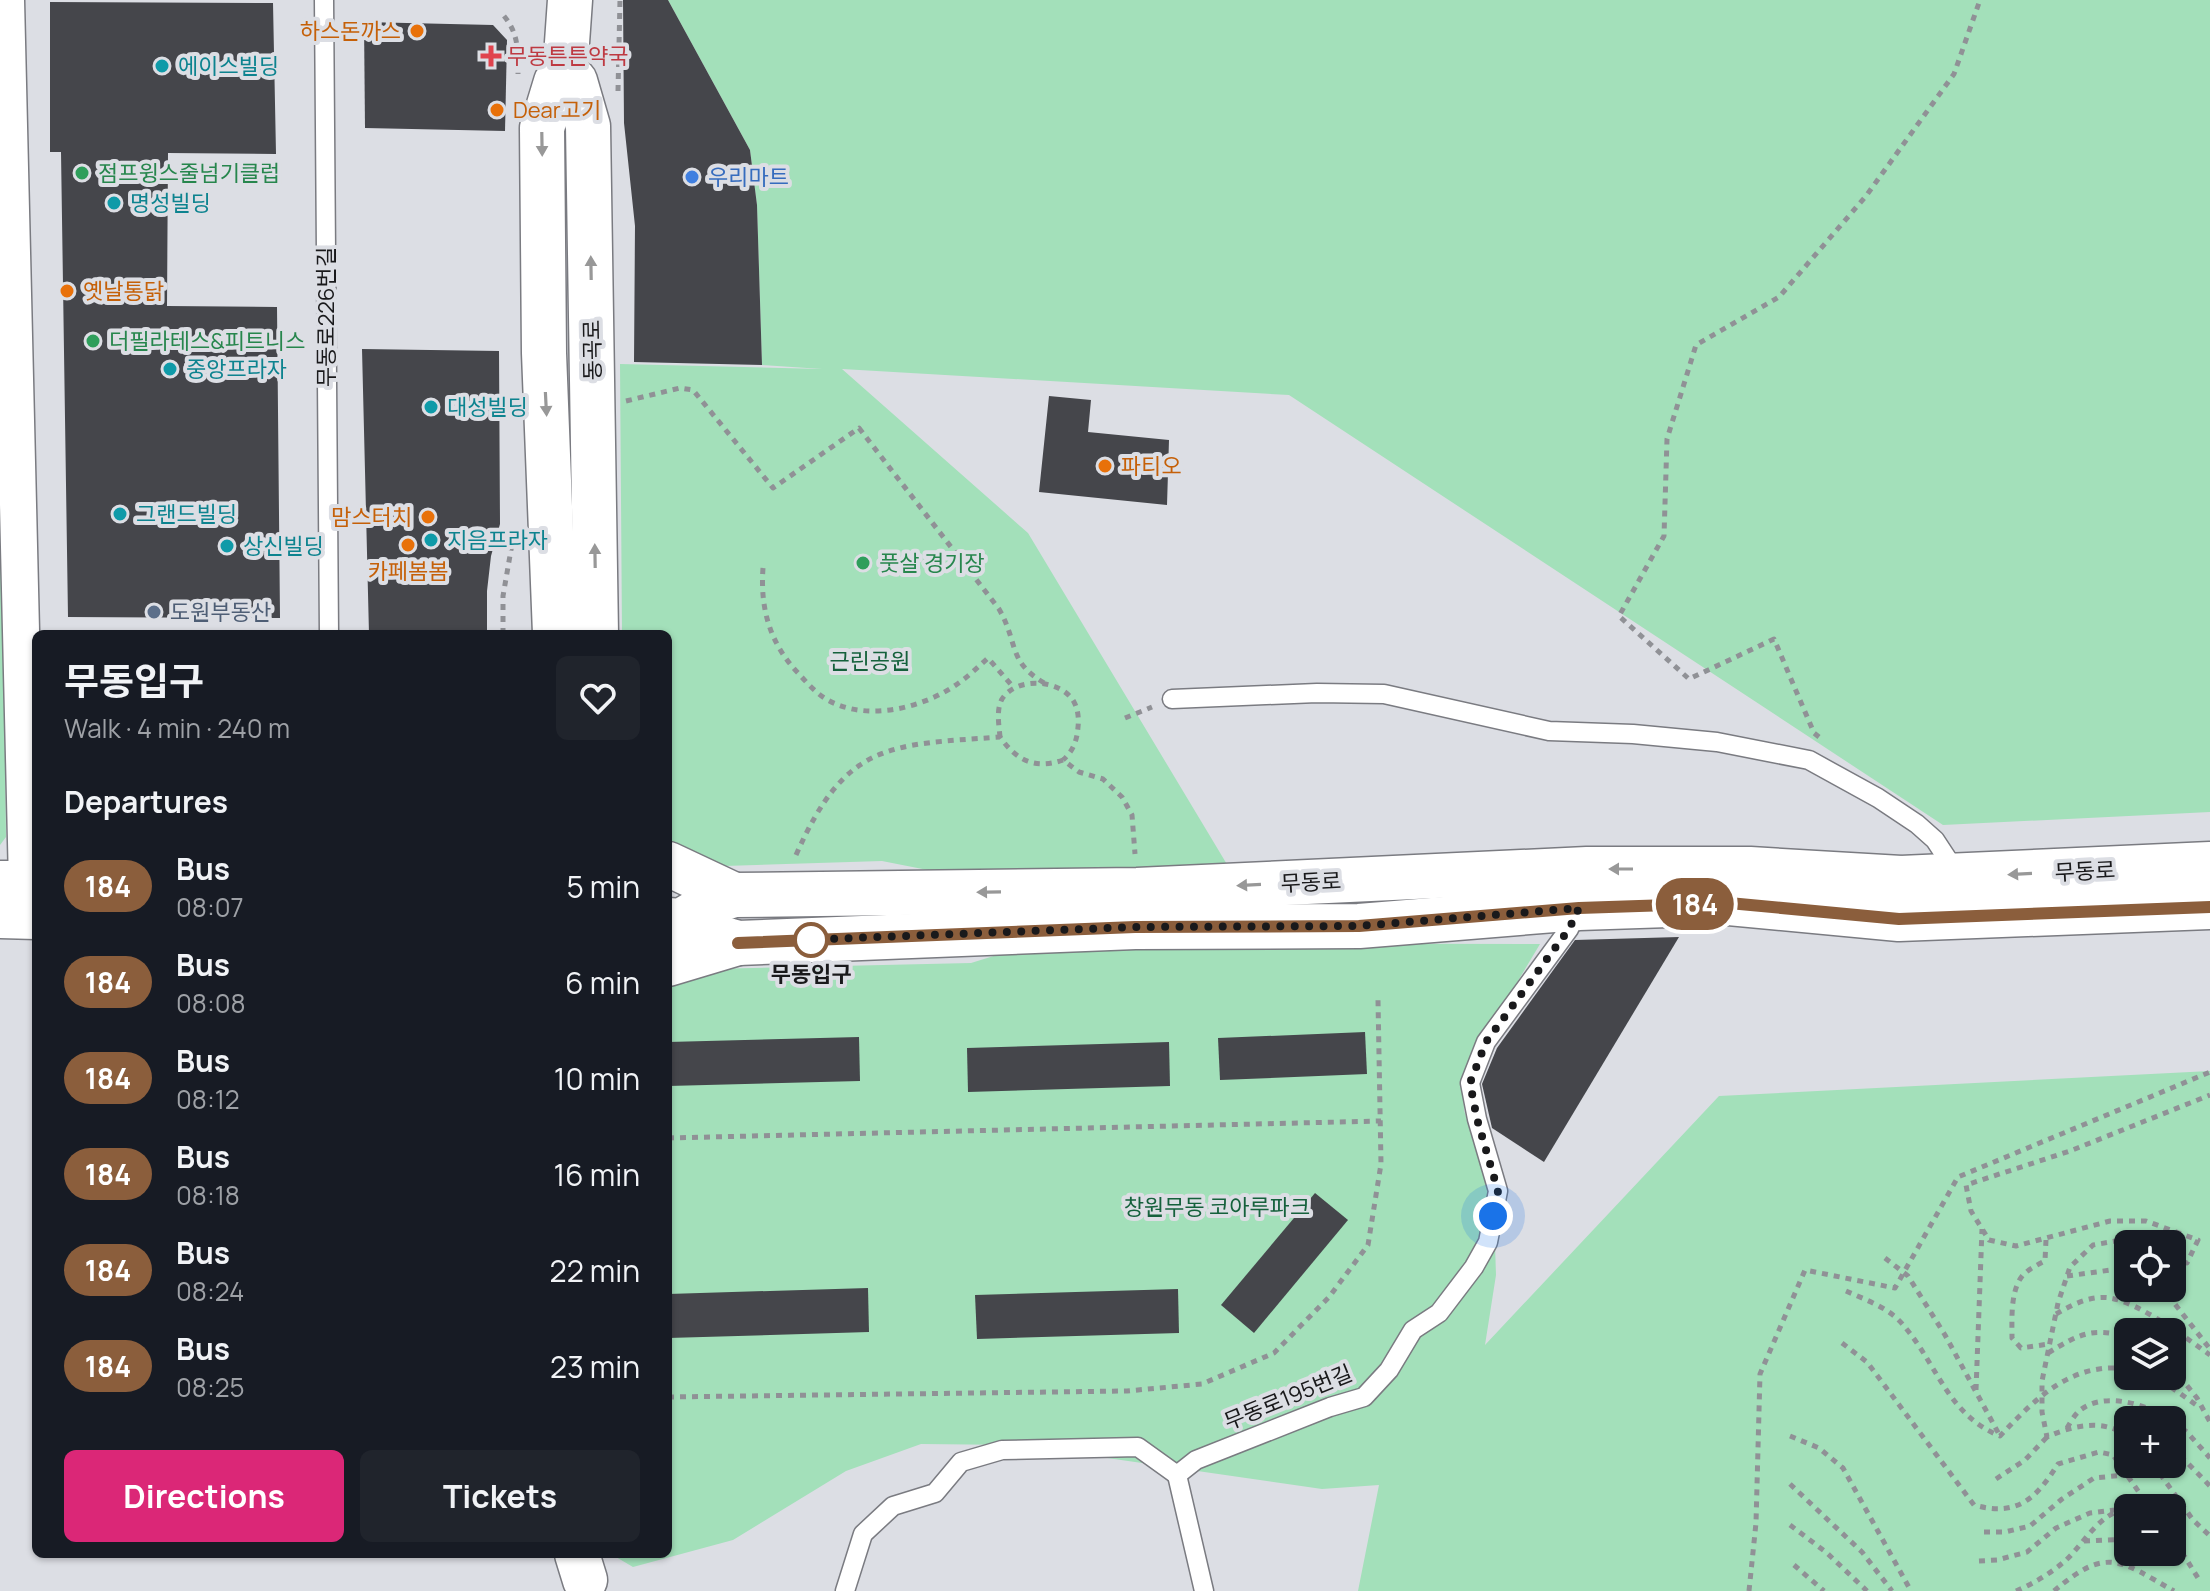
<!DOCTYPE html>
<html lang="en">
<head>
<meta charset="utf-8">
<style>
	body { margin:0; font-family:Manrope,"Noto Sans KR",sans-serif; background:#20242c; color:#f1f3f6; height:100vh; display:flex; flex-direction:column; font-size:30px; white-space:nowrap }
	* { box-sizing:border-box; margin:0 }
	p { font-size:26px; color:#9ea1a6 }
	.icon { flex:none; width:44px; height:44px; fill:none; stroke:currentColor; stroke-width:2; stroke-linecap:round; stroke-linejoin:round }
	.map { position:relative; flex:1; overflow:hidden }
	.panel { position:absolute; left:32px; top:630px; width:640px; height:928px; display:flex; flex-direction:column; background:#171b24; border-radius:12px; box-shadow:0 2px 6px #0004 }
	.panel>* { flex:none }
	.badge { padding:0 16px; border-radius:26px; font-size:28px; line-height:52px }
	.buttons { position:absolute; left:2114px; top:1230px; display:grid; gap:16px }
	.buttons a { display:grid; place-items:center; width:72px; height:72px; border-radius:12px; background:#171b24; box-shadow:0 2px 6px #0004; font-size:40px }
	.you { position:absolute; width:40px; height:40px; margin:-20px; border:6px solid #fff; border-radius:50%; background:#1a73e8; box-shadow:0 0 0 12px #1a73e833 }
	.map>.badge { position:absolute; translate:-50% -50%; box-shadow:0 0 0 4px #fff }
	h2 { padding:0 32px; font-size:30px; line-height:72px }
	.round { display:grid; place-items:center; flex:none; width:84px; height:84px; border-radius:12px; background:#20242c }
	.summary { display:flex; align-items:center; justify-content:space-between; height:136px; padding:0 32px }
	h1 { font-size:38px; font-weight:700; line-height:60px }
	.primary-button { display:flex; gap:16px; margin-top:auto; padding:16px 32px }
	.primary-button a { flex:1; height:92px; border-radius:12px; background:#db2777; color:#fff; font-size:32px; font-weight:700; line-height:92px; text-align:center }
	.primary-button a+a { background:#20242c; color:#f1f3f6 }
	ul { padding:0; list-style:none }
	li { display:flex; align-items:center; gap:24px; height:96px; padding:0 32px }
	li div { flex:1 }
	li b { display:block; font-size:30px }
	li em { font-style:normal }
	li .badge { min-width:88px; font-weight:700; text-align:center }
	.map>svg:first-child { display:block }
</style>
</head>
<body>
<div class="map">
<svg width="2210" height="1591" viewBox="0 0 2210 1591">
	<rect width="100%" height="100%" fill="#dcdee4"/>
	<g fill="#a3e0ba" fill-rule="evenodd">
		<polygon points="668,0 2210,0 2210,812 1943,825 1289,395 842,369 1028,533 1231,871 958,876 882,861 693,867 668,852 668,634 622,634 620,364 822,369 762,365 757,205 750,150"/>
		<polygon points="0,322 6,837 0,845"/>
		<path d="M1036,943L1540,944L1481,1043L1463,1081L1464,1110L1494,1212L1496,1275L1485,1345L1719,1096L2210,1071V1591H1358L1379,1485L1322,1489L1017,1445L921,1444L846,1471L733,1540L633,1567L616,1557V1554H668V980L707,969L971,963ZM2128,1244H2172V1288H2128ZM2128,1332H2172V1376H2128ZM2128,1420H2172V1464H2128ZM2128,1508H2172V1552H2128Z"/>
	</g>
	<g fill="#45464b">
		<polygon points="623,0 668,0 750,150 757,205 762,365 634,362 635,226 624,123"/>
		<polygon points="50,2 273,3 276,154 168,153 167,306 277,307 280,618 68,617 61,152 50,152"/>
		<polygon points="364,22 493,25 507,40 505,131 365,128"/>
		<polygon points="362,349 499,351 500,524 491,556 487,591 487,634 369,634"/>
		<polygon points="1049,396 1091,400 1088,432 1169,440 1167,505 1039,492"/>
		<polygon points="1679,937 1544,1162 1492,1128 1482,1084 1497,1048 1575,940"/>
		<polygon points="1365,1032 1367,1074 1220,1080 1218,1038"/>
		<polygon points="859,1037 860,1081 668,1086 668,1042"/>
		<polygon points="1169,1042 1170,1086 968,1092 967,1048"/>
		<polygon points="1315,1193 1348,1220 1254,1333 1221,1305"/>
		<polygon points="868,1288 869,1332 668,1338 668,1294"/>
		<polygon points="1178,1289 1179,1333 977,1339 975,1295"/>
	</g>
	<g fill="none" stroke-linecap="round" stroke-linejoin="round">
		<g stroke="#7a7b81" stroke-width="21">
			<g id="service">
				<polyline points="324,0 329,634"/>
				<polyline points="1172,699 1317,693 1384,694 1549,731 1633,734 1717,742 1809,760 1878,798 1917,824 1935,840 1958,875"/>
				<polyline points="1177,1475 1204,1591"/>
				<polyline points="845,1591 863,1534 893,1506 935,1493 961,1462 1002,1450 1138,1447 1177,1475 1196,1460 1330,1407 1364,1397 1389,1370 1413,1330 1439,1313 1474,1267 1488,1242 1498,1191 1477,1119 1470,1083 1486,1042 1569,929 1578,910"/>
			</g>
		</g>
		<g stroke="#7a7b81" stroke-width="39">
			<polyline id="minor" points="6,0 27,883"/>
		</g>
		<g stroke="#7a7b81" stroke-width="47">
			<g id="secondary">
				<polyline points="565,71 575,81 588,126 596,634"/>
				<polyline points="555,634 544,353 542,128 556,82 565,71 570,0"/>
				<polyline points="668,864 734,895"/>
				<polyline points="0,883 36,883"/>
				<polyline points="0,916 36,917"/>
				<polyline points="668,920 681,921 715,901 734,895 1137,890 1587,869 1750,869 1901,878 2210,864"/>
				<polyline points="681,921 698,931 738,943 1135,927 1359,926 1579,908 1729,903 1899,919 2210,907"/>
				<polyline points="668,964 738,943"/>
				<polyline points="577,1554 585,1580"/>
			</g>
		</g>
		<g stroke="#909196" stroke-width="5" stroke-dasharray="6 6" stroke-linecap="butt">
			<path d="M504,16C519,34 518,52 518,74"/>
			<polyline points="618,91 620,0"/>
			<path d="M626,401L680,388L693,390L773,488L859,428L999,609C1019,644 1007,662 1046,684"/>
			<path d="M763,568C760,609 770,644 799,674C807,683 816,693 826,699C866,723 925,708 960,682C970,675 979,666 988,658L1014,688"/>
			<polyline points="503,634 503,596 512,544"/>
			<polyline points="1125,718 1152,707"/>
			<path d="M1000,737C999,725 996,710 1002,699C1017,676 1061,679 1074,702C1078,709 1079,719 1078,727C1077,741 1073,751 1063,760"/>
			<polyline points="1819,737 1814,733 1774,639 1689,679 1619,616 1664,536 1667,439 1696,345 1779,297 1866,196 1954,74 1980,0"/>
			<path d="M796,855C846,742 888,745 1000,737C1016,760 1035,770 1063,760L1079,772L1103,779L1122,797L1132,815L1135,854"/>
			<polyline points="668,1138 1381,1121"/>
			<path d="M2046,1240L2045,1261C2037,1265 2029,1269 2023,1275C2010,1290 2012,1320 2012,1338L2021,1348L2049,1344"/>
			<polyline points="2172,1257 2187,1263 2198,1240 2146,1221 2110,1221 2016,1246 1989,1240 1971,1211 1966,1185 2070,1151 2210,1095"/>
			<polyline points="1885,1258 1908,1276 1945,1335 2000,1436"/>
			<polyline points="2067,1276 2118,1269 2128,1272"/>
			<polyline points="2158,1288 2171,1299 2210,1349"/>
			<path d="M1846,1291C1866,1300 1890,1308 1904,1326C1938,1366 1948,1415 2000,1436C2035,1399 2072,1361 2128,1369"/>
			<path d="M2056,1314C2072,1305 2090,1295 2110,1298C2140,1303 2185,1337 2210,1355"/>
			<path d="M1842,1343L1867,1362L1974,1505C2017,1517 2036,1499 2058,1464L2099,1452L2113,1455L2150,1508"/>
			<path d="M2048,1353C2079,1334 2092,1327 2128,1337"/>
			<polyline points="2172,1367 2197,1398 2210,1422"/>
			<polyline points="2150,1376 2161,1380 2199,1407"/>
			<polyline points="1976,1390 1982,1229"/>
			<polyline points="668,1397 1127,1391 1202,1384 1274,1353 1329,1297 1368,1245 1381,1164 1378,1000"/>
			<polyline points="2172,1421 2187,1432 2210,1458"/>
			<path d="M2067,1428C2070,1423 2074,1416 2078,1412C2102,1390 2147,1404 2170,1420"/>
			<polyline points="2114,1429 2128,1424"/>
			<polyline points="1790,1436 1819,1448 1843,1468 1911,1591"/>
			<path d="M2128,1438C2106,1417 2071,1426 2047,1437L2042,1412V1381L2058,1303L2070,1267L2093,1245L2116,1241L2136,1244"/>
			<polyline points="2172,1447 2210,1486"/>
			<polyline points="2153,1464 2193,1520 2210,1536"/>
			<polyline points="1996,1479 2025,1460 2047,1437"/>
			<polyline points="1790,1484 1862,1552 1892,1591"/>
			<polyline points="2172,1509 2184,1509"/>
			<polyline points="1790,1525 1827,1553 1867,1591"/>
			<polyline points="1984,1532 2005,1532 2030,1526 2062,1499 2094,1478 2125,1475"/>
			<polyline points="2084,1541 2128,1539"/>
			<polyline points="2172,1545 2185,1557 2198,1578"/>
			<polyline points="1979,1561 1997,1560 2027,1552 2056,1528 2090,1513 2123,1509"/>
			<polyline points="1794,1565 1824,1591"/>
			<polyline points="1749,1591 1756,1523 1760,1374 1805,1270 1895,1288 1958,1177 2210,1072"/>
			<path d="M2016,1591C2033,1584 2051,1573 2065,1561C2084,1544 2099,1512 2128,1509"/>
			<path d="M2054,1591C2107,1546 2119,1560 2174,1591"/>
		</g>
		<use href="#service" stroke="#fff" stroke-width="18"/>
		<use href="#minor" stroke="#fff" stroke-width="36"/>
		<use href="#secondary" stroke="#fff" stroke-width="44"/>
	</g>
	<defs><path id="oneway-solid" d="M-6-.8H1V-3.2L6.5 0L1 3.2V.8H-6Z" transform="scale(2)"/></defs>
	<g fill="#989898">
		<use href="#oneway-solid" transform="translate(542 144) rotate(89)"/>
		<use href="#oneway-solid" transform="translate(591 268) rotate(-91)"/>
		<use href="#oneway-solid" transform="translate(546 404) rotate(87)"/>
		<use href="#oneway-solid" transform="translate(595 556) rotate(-91)"/>
		<use href="#oneway-solid" transform="translate(1621 869) rotate(180)"/>
		<use href="#oneway-solid" transform="translate(2020 874) rotate(177)"/>
		<use href="#oneway-solid" transform="translate(1249 885) rotate(177)"/>
		<use href="#oneway-solid" transform="translate(989 892) rotate(179)"/>
	</g>
	<g fill="none" stroke-linecap="round" stroke-linejoin="round">
		<g stroke="#fff" stroke-width="18">
			<polyline id="line" points="738,943 1135,927 1359,926 1579,908 1729,903 1899,919 2210,907"/>
		</g>
		<use href="#line" stroke="#8b5e3c" stroke-width="12"/>
		<polyline stroke="#19191b" stroke-width="8" stroke-dasharray="0 14.4" points="811,940 801,940 1135,927 1359,926 1579,908 1569,929 1486,1042 1470,1083 1477,1119 1498,1191 1493,1216"/>
	</g>
	<g fill="#e8710a" stroke="#dcdee4" stroke-width="3">
		<circle cx="417" cy="31" r="8"/>
		<circle cx="497" cy="110" r="8"/>
		<circle cx="67" cy="291" r="8"/>
		<circle cx="1105" cy="466" r="8"/>
		<circle cx="428" cy="517" r="8"/>
		<circle cx="408" cy="545" r="8"/>
	</g>
	<path fill="#e0444e" stroke="#dcdee4" stroke-width="3" d="M487 44h8v8h8v8h-8v8h-8v-8h-8v-8h8z"/>
	<g fill="#0f9aa8" stroke="#dcdee4" stroke-width="3">
		<circle cx="162" cy="66" r="8"/>
		<circle cx="114" cy="203" r="8"/>
		<circle cx="170" cy="369" r="8"/>
		<circle cx="431" cy="407" r="8"/>
		<circle cx="120" cy="514" r="8"/>
		<circle cx="431" cy="540" r="8"/>
		<circle cx="227" cy="546" r="8"/>
	</g>
	<g fill="#2e9e5b" stroke="#dcdee4" stroke-width="3">
		<circle cx="82" cy="173" r="8"/>
		<circle cx="93" cy="341" r="8"/>
		<circle cx="863" cy="563" r="8"/>
	</g>
	<circle fill="#3f7fe0" stroke="#dcdee4" stroke-width="3" cx="692" cy="177" r="8"/>
	<circle fill="#5c6f8a" stroke="#dcdee4" stroke-width="3" cx="154" cy="612" r="8"/>
	<circle fill="#fff" stroke="#8b5e3c" stroke-width="4" cx="811" cy="940" r="16"/>
	<g text-anchor="middle" stroke-width="8" stroke-linejoin="round" paint-order="stroke">
		<g font-size="22" fill="#c56008" stroke="#dcdee4" text-anchor="start">
			<text x="401" y="39" text-anchor="end">하스돈까스</text>
			<text x="513" y="118">Dear고기</text>
			<text x="83" y="299">옛날통닭</text>
			<text x="1121" y="474">파티오</text>
			<text x="412" y="525" text-anchor="end">맘스터치</text>
			<text x="408" y="579" text-anchor="middle">카페봄봄</text>
		</g>
		<g font-size="22" fill="#be3a42" stroke="#dcdee4" text-anchor="start">
			<text x="507" y="64">무동튼튼약국</text>
		</g>
		<g font-size="22" fill="#0d838f" stroke="#dcdee4" text-anchor="start">
			<text x="178" y="74">에이스빌딩</text>
			<text x="130" y="211">명성빌딩</text>
			<text x="186" y="377">중앙프라자</text>
			<text x="447" y="415">대성빌딩</text>
			<text x="136" y="522">그랜드빌딩</text>
			<text x="447" y="548">지음프라자</text>
			<text x="243" y="554">상신빌딩</text>
		</g>
		<g font-size="22" fill="#27864d" stroke="#dcdee4" text-anchor="start">
			<text x="98" y="181">점프윙스줄넘기클럽</text>
			<text x="109" y="349">더필라테스&amp;피트니스</text>
			<text x="879" y="571">풋살 경기장</text>
		</g>
		<g font-size="22" fill="#366cbe" stroke="#dcdee4" text-anchor="start">
			<text x="708" y="185">우리마트</text>
		</g>
		<g font-size="22" fill="#19191b" stroke="#dcdee4">
			<text transform="translate(326 317) rotate(-90)" y="8">무동로226번길</text>
			<text transform="translate(592 350) rotate(-91)" y="8">동곡로</text>
			<text transform="translate(2085 871) rotate(-3)" y="8">무동로</text>
			<text transform="translate(1311 882) rotate(-3)" y="8">무동로</text>
			<text transform="translate(1288 1397) rotate(-22)" y="8">무동로195번길</text>
		</g>
		<g font-size="22" fill="#4e5e75" stroke="#dcdee4" text-anchor="start">
			<text x="170" y="620">도원부동산</text>
		</g>
		<g font-size="22" fill="#15613c" stroke="#dcdee4">
			<text x="870" y="669">근린공원</text>
			<text x="1217" y="1215">창원무동 코아루파크</text>
		</g>
		<g font-size="22" font-weight="bold" fill="#19191b" stroke="#dcdee4">
			<text x="811" y="982">무동입구</text>
		</g>
	</g>
</svg>
<div class="buttons">
<a><svg class="icon" aria-label="locate" viewBox="0 0 24 24"><circle cx="12" cy="12" r="6"/><path d="M12 2v4M12 18v4M2 12h4M18 12h4"/></svg></a>
<a><svg class="icon" aria-label="layers" viewBox="0 0 24 24"><path d="M12 4l9 5-9 5-9-5zM3 14l9 5 9-5"/></svg></a>
<a>+</a>
<a>−</a>
</div>
<div class="you" style="left:1493px;top:1216px"></div>
<b class="badge" style="left:1695px;top:904px;background:#8b5e3c;color:#fff">184</b>
<section class="panel">
<div class="summary"><div><h1>무동입구</h1><p>Walk · 4 min · 240 m</p></div><a class="round"><svg class="icon" aria-label="heart" viewBox="0 0 24 24"><path d="M12 20l-8-8c-3-5 5-10 8-4 3-6 11-1 8 4z"/></svg></a></div>
<h2>Departures</h2>
<ul>
<li><span class="badge" style="background:#8b5e3c;color:#fff">184</span><div><b>Bus</b><p>08:07</p></div><em>5 min</em></li>
<li><span class="badge" style="background:#8b5e3c;color:#fff">184</span><div><b>Bus</b><p>08:08</p></div><em>6 min</em></li>
<li><span class="badge" style="background:#8b5e3c;color:#fff">184</span><div><b>Bus</b><p>08:12</p></div><em>10 min</em></li>
<li><span class="badge" style="background:#8b5e3c;color:#fff">184</span><div><b>Bus</b><p>08:18</p></div><em>16 min</em></li>
<li><span class="badge" style="background:#8b5e3c;color:#fff">184</span><div><b>Bus</b><p>08:24</p></div><em>22 min</em></li>
<li><span class="badge" style="background:#8b5e3c;color:#fff">184</span><div><b>Bus</b><p>08:25</p></div><em>23 min</em></li>
</ul>
<div class="primary-button"><a>Directions</a><a>Tickets</a></div>
</section>
</div>
</body>
</html>
